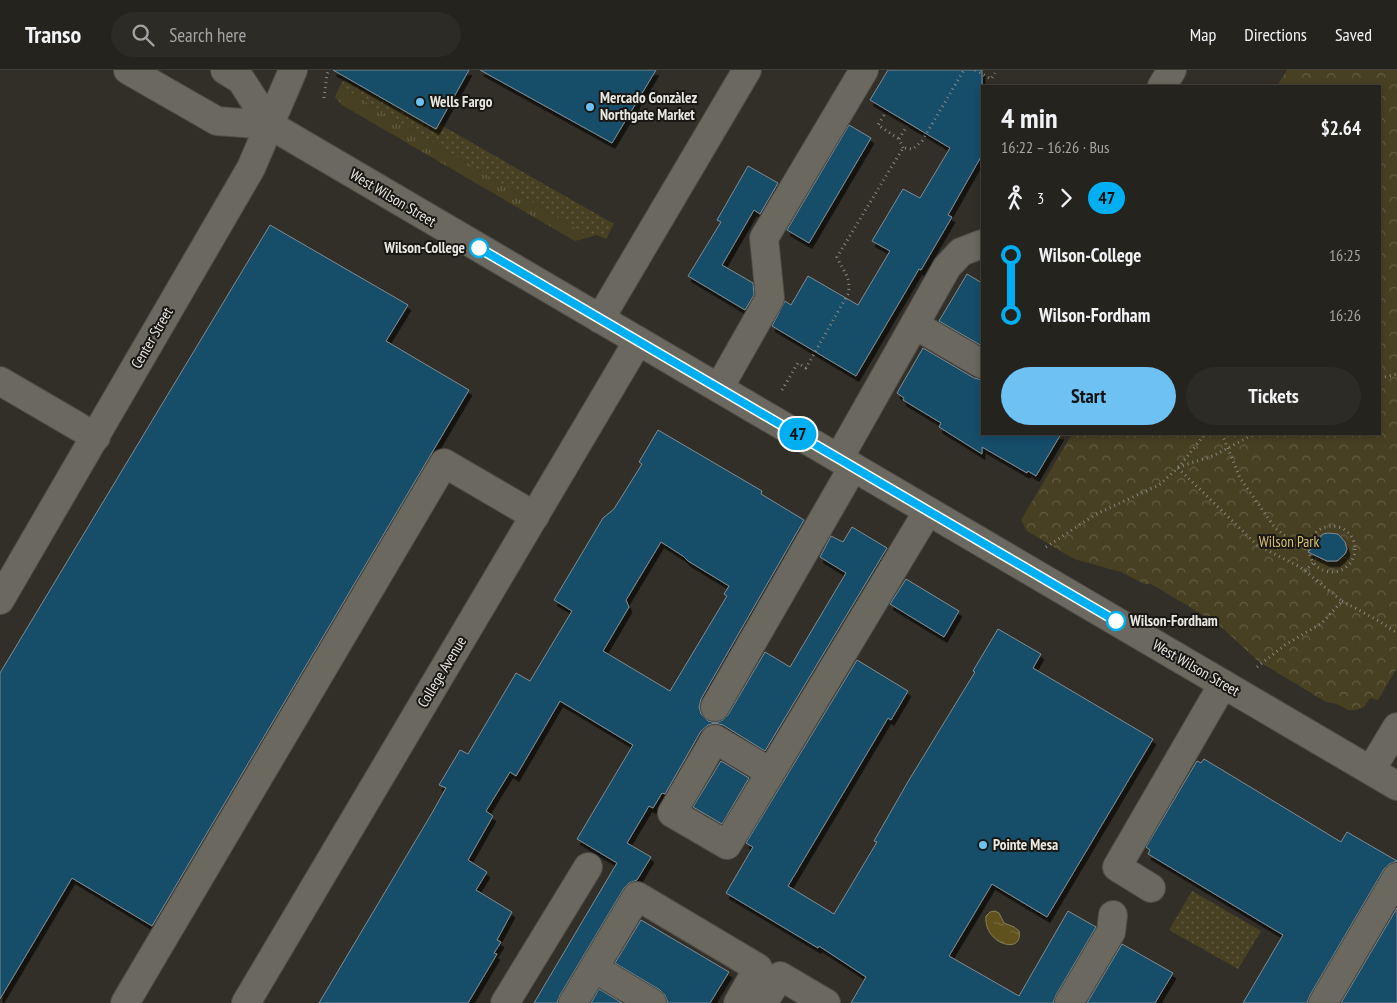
<!DOCTYPE html>
<html lang="en">
<head>
<meta charset="utf-8">
<style>
	body { margin:0; font-family:"PT Sans Narrow",sans-serif; background:#2d2b26; color:#f1f3f6; height:100vh; display:flex; flex-direction:column; font-size:19px; white-space:nowrap }
	* { box-sizing:border-box; margin:0 }
	p { font-size:16px; color:#a3a4a4 }
	.icon { flex:none; width:28px; height:28px; fill:none; stroke:currentColor; stroke-width:2; stroke-linecap:round; stroke-linejoin:round }
	.map { position:relative; flex:1; overflow:hidden }
	.drawer { position:absolute; left:981px; top:15px; width:400px; height:350px; display:flex; flex-direction:column; background:#25231d; border-radius:0px; box-shadow:0 2px 8px #0003,0 0 0 1px #42403b }
	.drawer>* { flex:none }
	.badge { padding:0 10px; border-radius:16px; font-size:18px; line-height:32px }
	.map>.badge { position:absolute; translate:-50% -50%; box-shadow:0 0 0 2px #fff }
	.legs { display:flex; align-items:center; gap:8px; height:55px; padding:0 20px; font-size:16px }
	.legs p { margin-inline-start:auto }
	.headline { display:flex; align-items:center; justify-content:space-between; height:85px; padding:0 20px }
	h1 { font-size:28px; font-weight:600; line-height:38px }
	.action { display:flex; gap:10px; margin-top:auto; padding:10px 20px }
	.action a { flex:1; height:58px; border-radius:30px; background:#6dc2f3; color:#111; font-size:20px; font-weight:600; line-height:58px; text-align:center }
	.action a+a { background:#2d2b26; color:#f1f3f6 }
	ul { padding:0 20px; list-style:none }
	li { display:flex; align-items:center; gap:18px; height:60px; font-size:19px }
	li i { display:grid; place-items:center; width:8px; height:100%; margin:0 6px; background:currentColor }
	li i::after { content:''; width:12px; height:12px; margin:-6px; border:4px solid; border-radius:50%; background:#25231d }
	li p { margin-inline-start:auto }
	li:first-child i { background:linear-gradient(#0000 50%,currentColor 0) }
	li:last-child i { background:linear-gradient(currentColor 50%,#0000 0) }
	header { display:flex; align-items:center; gap:30px; box-sizing:border-box; height:70px; padding:0 25px; background:#25231d; border-bottom:1px solid #42403b }
	header strong { font-size:24px }
	nav { display:flex; gap:28px; margin-inline-start:auto; font-size:18px }
	.search { width:350px; height:45px; background:#2d2b26; display:flex; align-items:center; gap:12px; box-sizing:border-box; padding:0 18px; border-radius:28px; color:#a3a4a4; font-size:19px }
	.map>svg:first-child { display:block }
</style>
</head>
<body>
<header>
<strong>Transo</strong>
<div class="search"><svg class="icon" aria-label="search" viewBox="0 0 24 24"><circle cx="10" cy="10" r="6"/><path d="M15 15l6 6"/></svg>Search here</div>
<nav><a>Map</a><a>Directions</a><a>Saved</a></nav>
</header>
<div class="map">
<svg width="1397" height="933" viewBox="0 0 1397 933">
	<defs>
		<pattern id="grass-tufts" width="24" height="20" patternUnits="userSpaceOnUse" patternTransform="scale(1.25)"><rect width="24" height="20" fill="#484022"/><path d="M3 7l-1-3M5 7V3M7 7l1-3M15 17l-1-3M17 17v-4M19 17l1-3" fill="none" stroke="#635c42"/></pattern>
		<pattern id="forest-crowns" width="20" height="18" patternUnits="userSpaceOnUse" patternTransform="scale(1.25)"><rect width="20" height="18" fill="#484022"/><path d="M2 6a3 3 0 1 1 6 0M12 15a3 3 0 1 1 6 0" fill="none" stroke="#635c42"/></pattern>
		<pattern id="garden-dots" width="8" height="8" patternUnits="userSpaceOnUse" patternTransform="scale(1.25)"><rect width="8" height="8" fill="#484022"/><path d="M2 2h.1M6 6h.1" fill="none" stroke="#635c42" stroke-width="1.8" stroke-linecap="round"/></pattern>
		<pattern id="water-ripples" width="26" height="14" patternUnits="userSpaceOnUse" patternTransform="scale(1.25)"><rect width="26" height="14" fill="#60521d"/><path d="M2 4q2-2 4 0t4 0M15 11q2-2 4 0t4 0" fill="none" stroke="#776b3e"/></pattern>
		<filter id="shadow"><feDropShadow dx="3" dy="5.5" stdDeviation="0" flood-color="#0009"/></filter>
	</defs>
	<rect width="100%" height="100%" fill="#312f27"/>
	<polygon fill="url(#grass-tufts)" points="340,16 590,167 575,171 342,35 335,27"/>
	<polygon fill="url(#forest-crowns)" points="1287,0 1397,0 1397,598 1378,630 1370,628 1364,637 1356,640 1348,640 1337,634 1326,632 1258,591 1218,554 1151,514 1144,514 1121,502 1074,489 1027,461 1021,450 1072,364 1380,364 1380,16 1277,16"/>
	<g fill="url(#garden-dots)">
		<polygon points="344,10 436,58 439,54 614,154 606,169 597,165 590,167 340,16"/>
		<polygon points="1192,821 1261,861 1238,899 1169,860"/>
	</g>
	<path fill="url(#water-ripples)" stroke="#897f58" d="M995,841L999,843L1004,853L1014,857L1019,861C1024,886 983,874 986,846L990,842Z"/>
	<g fill="#134d69" stroke="#828b92" fill-rule="evenodd" filter="url(#shadow)">
		<polygon points="333,0 469,0 436,59"/>
		<polygon points="480,0 656,0 612,73"/>
		<polygon points="888,0 982,0 982,85 948,145 952,147 921,200 919,199 856,306 772,256 785,231 791,235 808,206 858,235 890,181 872,171 903,119 920,128 950,78 870,30"/>
		<polygon points="849,55 871,68 809,173 787,160"/>
		<polygon points="748,96 778,113 760,144 754,140 722,195 753,213 754,225 745,240 688,206 721,152 717,150"/>
		<polygon points="270,155 408,235 386,271 469,320 152,856 72,808 0,929 0,603"/>
		<polygon points="967,204 982,213 982,276 939,251"/>
		<polygon points="923,278 974,308 982,310 982,364 1061,364 1036,406 1028,401 1027,403 982,377 982,384 939,357 941,353 903,330 904,328 897,323"/>
		<path d="M658,360L762,421L761,424L804,450L701,629L699,637L701,644L708,651L716,653L723,650L728,645L765,582L790,597L846,503L820,487L831,466L843,472L852,457L887,478L765,681L723,655L715,653L708,655L701,661L665,724L662,723L653,738L649,736L627,773L651,787L637,810L629,813L624,818L560,925L557,933H534L617,793L577,769L633,675L560,631L516,706L510,702L486,741L493,746L468,790L487,802L476,820L512,842L497,870L501,872L494,883L497,884L468,933H319L432,743L446,718L439,715L460,680L468,684L516,603L530,611L572,541L554,530L603,448L614,439L642,394L639,392ZM661,472L683,486L688,491L729,516L724,524L727,526L670,621L603,581L629,537L626,530Z"/>
		<polygon points="1328,463 1338,464 1345,472 1347,479 1345,484 1337,491 1327,491 1308,482 1323,464"/>
		<polygon points="906,509 959,541 944,567 890,534"/>
		<polygon points="998,559 1041,584 1033,598 1153,669 1047,847 992,814 949,886 1019,926 1068,841 1096,857 1056,925 1053,933 851,933 866,907 819,876 818,878 726,823 753,777 746,773 857,590 908,621 891,650 888,648 788,816 834,844 877,772 874,771 909,710 975,602 973,601"/>
		<polygon points="1204,689 1341,772 1347,762 1397,791 1389,794 1384,799 1310,925 1307,933 1243,933 1283,865 1148,784 1150,780 1146,777 1197,691 1201,693"/>
		<polygon points="721,691 749,708 722,754 693,737"/>
		<polygon points="1397,838 1397,933 1341,933"/>
		<polygon points="641,850 729,902 710,933 668,933 665,925 660,920 615,893"/>
		<polygon points="1122,874 1173,903 1155,933 1087,933"/>
		<polygon points="599,919 622,933 591,933"/>
	</g>
	<g fill="none" stroke-linecap="round" stroke-linejoin="round">
		<g stroke="#4f4d47" stroke-width="30">
			<g id="minor">
				<polyline points="128,0 217,51 270,55"/>
				<polyline points="225,0 241,10 270,55 1397,716"/>
				<polyline points="1162,16 1172,0"/>
				<polyline points="600,249 747,0"/>
				<polyline points="915,255 982,294"/>
				<polyline points="0,311 96,367"/>
				<polyline points="719,318 770,228 764,168 864,0"/>
				<polyline points="839,388 947,197 961,182 982,174"/>
				<polyline points="0,530 251,98 293,0"/>
				<polyline points="715,637 853,397"/>
				<polyline points="1371,700 1397,657"/>
				<polyline points="770,702 715,669 672,743 727,775 928,441"/>
				<polyline points="1151,818 1117,797 1223,614"/>
				<polyline points="594,898 652,933"/>
				<polyline points="125,933 444,393 535,446"/>
				<polyline points="246,933 638,271"/>
				<polyline points="505,933 588,797"/>
				<polyline points="573,933 637,826 758,898 738,933"/>
				<polyline points="763,933 780,906 826,933"/>
				<polyline points="1069,933 1111,862 1113,845"/>
				<polyline points="1323,933 1397,807"/>
			</g>
		</g>
		<g stroke="#888680" stroke-width="3" stroke-dasharray="1 4" stroke-linecap="butt">
			<polyline points="975,0 991,9 995,3"/>
			<polyline points="324,28 327,4 329,0"/>
			<polyline points="884,45 878,55 899,69"/>
			<polyline points="903,78 899,69 907,56"/>
			<polyline points="1380,308 1397,304"/>
			<path d="M782,320L798,293L806,298L848,224C852,208 843,201 837,187L903,78L913,79L922,71L964,0"/>
			<polyline points="1222,364 1240,408 1275,458 1298,476 1309,480"/>
			<polyline points="1178,397 1213,386 1254,364"/>
			<polyline points="1178,398 1257,475 1300,497 1342,531 1322,553 1285,575 1257,597"/>
			<circle cx="1332" cy="479" r="23"/>
			<polyline points="1046,477 1096,444 1159,415 1178,398 1205,364"/>
			<polyline points="1305,501 1313,493"/>
			<polyline points="1342,531 1377,550 1397,563"/>
		</g>
		<use href="#minor" stroke="#6b685f" stroke-width="28"/>
	</g>
	<g fill="none" stroke-linecap="round" stroke-linejoin="round">
		<g stroke="#fff" stroke-width="11">
			<polyline id="line-1" points="479,178 1116,551"/>
		</g>
		<use href="#line-1" stroke="#00aff2" stroke-width="8"/>
	</g>
	<g fill="#6dc2f3" stroke="#181713" stroke-width="2">
		<circle cx="420" cy="32" r="5"/>
		<circle cx="590" cy="37" r="5"/>
		<circle cx="983" cy="775" r="5"/>
	</g>
	<g fill="#fff" stroke="#00aff2" stroke-width="2.5">
		<circle cx="479" cy="178" r="9"/>
		<circle cx="1116" cy="551" r="9"/>
	</g>
	<g text-anchor="middle" stroke-width="4" stroke-linejoin="round" paint-order="stroke">
		<g font-size="15" font-weight="bold" fill="#eae8e3" stroke="#181713" text-anchor="start">
			<text x="600" y="33">Mercado Gonzàlez<tspan x="600" dy="17">Northgate Market</tspan></text>
			<text x="430" y="37">Wells Fargo</text>
			<text x="993" y="780">Pointe Mesa</text>
		</g>
		<g font-size="15" fill="#eae8e3" stroke="#181713">
			<text transform="translate(393 128) rotate(31)" y="5">West Wilson Street</text>
			<text transform="translate(152 268) rotate(-60)" y="5">Center Street</text>
			<text transform="translate(1196 598) rotate(30)" y="5">West Wilson Street</text>
			<text transform="translate(442 602) rotate(-59)" y="5">College Avenue</text>
		</g>
		<g font-size="15" font-weight="bold" fill="#eae8e3" stroke="#181713" text-anchor="end">
			<text x="465" y="183">Wilson-College</text>
			<text x="1130" y="556" text-anchor="start">Wilson-Fordham</text>
		</g>
		<g font-size="15" fill="#d8c271" stroke="#181713">
			<text x="1289" y="477">Wilson Park</text>
		</g>
	</g>
</svg>
<b class="badge" style="left:798px;top:364px;background:#00aff2;color:#111">47</b>
<section class="drawer">
<div class="headline"><div><h1>4 min</h1><p>16:22 – 16:26 · Bus</p></div><b>$2.64</b></div>
<div class="legs"><svg class="icon" aria-label="walk" viewBox="0 0 24 24"><circle cx="13" cy="4" r="2"/><path d="M13 8l-2 6 4 7M11 14l-3 7M7 12l3-4h3l4 4"/></svg>3<svg class="icon" aria-label="forward" viewBox="0 0 24 24"><path d="M9 5l7 7-7 7"/></svg><b class="badge" style="background:#00aff2;color:#111">47</b></div>
<ul>
<li><i style="color:#00aff2"></i><b>Wilson-College</b><p>16:25</p></li>
<li><i style="color:#00aff2"></i><b>Wilson-Fordham</b><p>16:26</p></li>
</ul>
<div class="action"><a>Start</a><a>Tickets</a></div>
</section>
</div>
</body>
</html>
